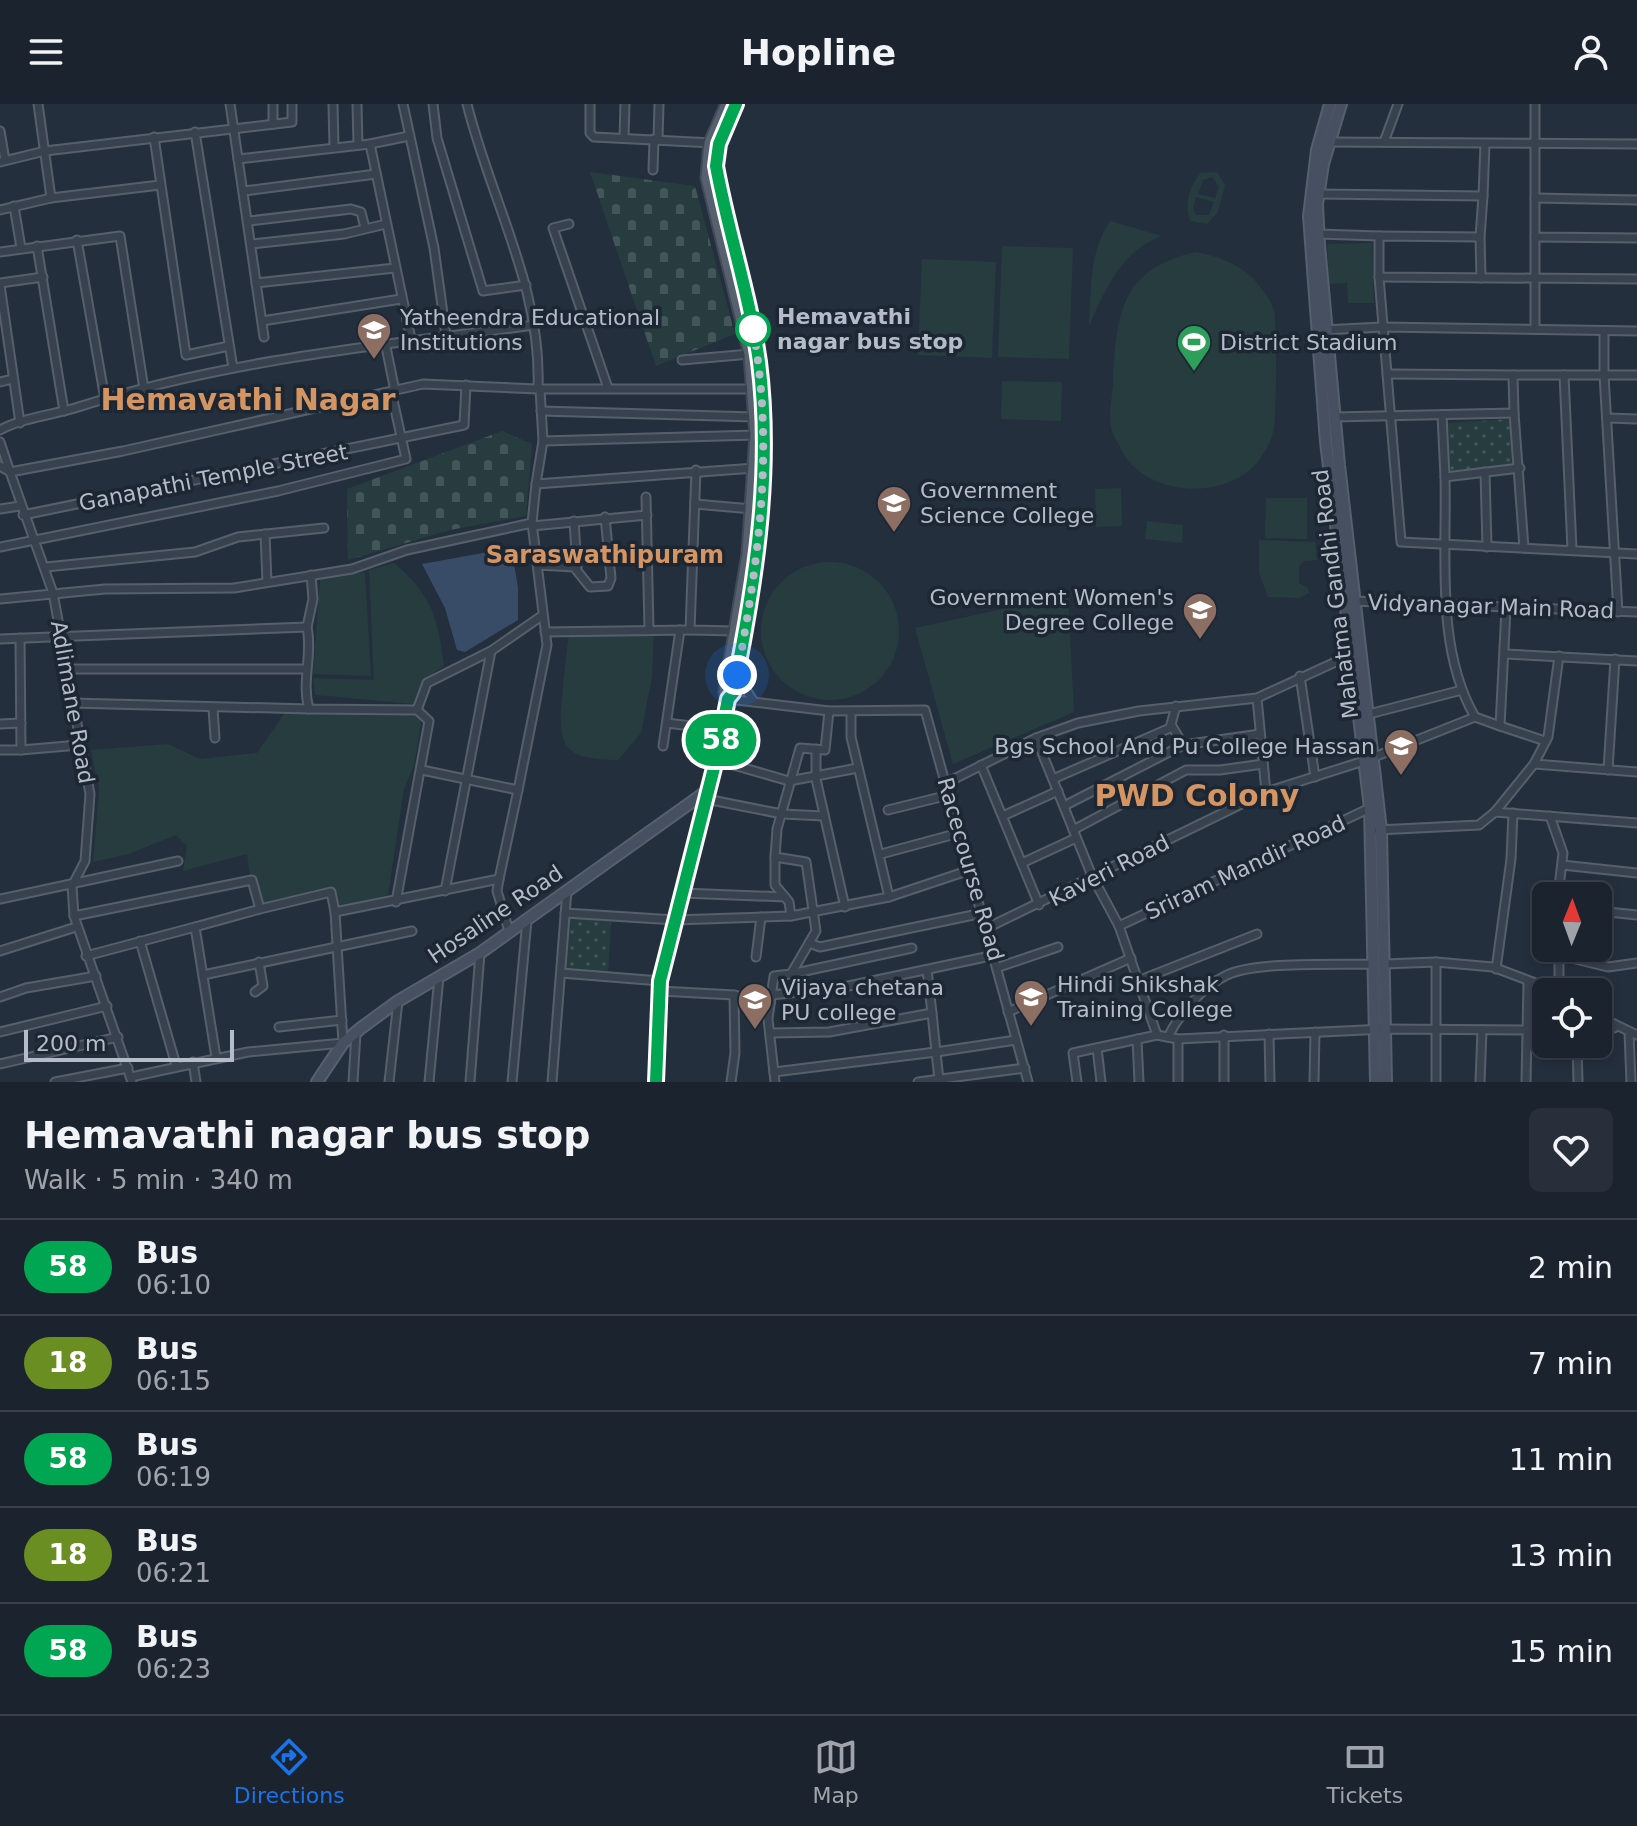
<!DOCTYPE html>
<html lang="en">
<head>
<meta charset="utf-8">
<style>
	body { margin:0; font-family:"DejaVu Sans",sans-serif; background:#282f3a; color:#f1f3f6; height:100vh; display:flex; flex-direction:column; font-size:30px; white-space:nowrap }
	* { box-sizing:border-box; margin:0 }
	p { font-size:26px; color:#a0a4aa }
	.icon { flex:none; width:44px; height:44px; fill:none; stroke:currentColor; stroke-width:2; stroke-linecap:round; stroke-linejoin:round }
	.map { position:relative; height:978px; overflow:hidden }
	.details { display:flex; flex-direction:column; background:#1b232e; flex:1 }
	.details>* { flex:none }
	.badge { padding:0 16px; border-radius:26px; font-size:28px; line-height:52px }
	.needle { width:52px; rotate:1deg }
	.fabs { position:absolute; left:1532px; top:778px; display:grid; gap:16px }
	.fabs a { display:grid; place-items:center; width:80px; height:80px; border-radius:12px; background:#1b232e; box-shadow:0 4px 12px #0003,0 0 0 2px #39404a; font-size:40px }
	.scale { position:absolute; left:24px; bottom:20px; width:210px; box-sizing:border-box; padding-left:8px; border:4px solid #b4bcc9; border-top:0; font-size:22px; line-height:28px; white-space:nowrap; color:#b4bcc9; -webkit-text-stroke:6px #1d2633; paint-order:stroke }
	.you { position:absolute; width:40px; height:40px; margin:-20px; border:6px solid #fff; border-radius:50%; background:#1a73e8; box-shadow:0 0 0 12px #1a73e833 }
	.map>.badge { position:absolute; translate:-50% -50%; box-shadow:0 0 0 4px #fff }
	.round { display:grid; place-items:center; flex:none; width:84px; height:84px; border-radius:12px; background:#282f3a }
	.summary { display:flex; align-items:center; justify-content:space-between; height:136px; padding:0 24px }
	h1 { font-size:38px; font-weight:700; line-height:60px }
	ul { padding:0; list-style:none }
	li { display:flex; align-items:center; gap:24px; height:96px; padding:0 24px; border-top:2px solid #39404a }
	li div { flex:1 }
	li b { display:block; font-size:30px }
	li em { font-style:normal }
	li .badge { min-width:88px; font-weight:700; text-align:center }
	header { display:flex; justify-content:space-between; align-items:center; height:104px; padding:0 24px; background:#1b232e; font-size:36px; font-weight:700 }
	.tab-bar { display:flex; justify-content:space-around; align-items:center; height:112px; border-top:2px solid #39404a; background:#1b232e; font-size:22px; color:#a0a4aa }
	.tab-bar a { display:grid; justify-items:center; gap:4px }
	.tab-bar .on { color:#1a73e8 }
	.map>svg:first-child { display:block }
</style>
</head>
<body>
<header><svg class="icon" aria-label="menu" viewBox="0 0 24 24"><path d="M4 6h16M4 12h16M4 18h16"/></svg>Hopline<svg class="icon" aria-label="person" viewBox="0 0 24 24"><circle cx="12" cy="8" r="4"/><path d="M4 21q1-7 8-7t8 7"/></svg></header>
<div class="map">
<svg width="1637" height="978" viewBox="0 0 1637 978">
	<defs>
		<pattern id="cemetery-stones" width="16" height="16" patternUnits="userSpaceOnUse" patternTransform="scale(2)"><rect width="16" height="16" fill="#263c3f"/><path d="M2 7V4a2 2 0 0 1 4 0v3zM10 15v-3a2 2 0 0 1 4 0v3z" fill="#435659"/></pattern>
		<pattern id="park-dots" width="8" height="8" patternUnits="userSpaceOnUse" patternTransform="scale(2)"><rect width="8" height="8" fill="#263c3f"/><path d="M2 2h.1M6 6h.1" fill="none" stroke="#435659" stroke-width="1.8" stroke-linecap="round"/></pattern>
	</defs>
	<rect width="100%" height="100%" fill="#242f3e"/>
	<g fill="#263c3f" fill-rule="evenodd">
		<path d="M1217,68L1225,81L1218,108L1207,120L1190,117C1184,102 1189,81 1201,69ZM1212,73L1219,83L1215,94L1198,90L1203,76ZM1196,93L1214,98L1209,111H1196L1193,105Z"/>
		<path d="M1110,117L1162,132C1122,146 1105,185 1089,222C1091,184 1089,149 1110,117Z"/>
		<polygon points="1372,139 1374,199 1348,199 1347,179 1329,180 1327,140"/>
		<polygon points="1002,142 1073,144 1069,255 998,253"/>
		<path d="M1196,148C1226,154 1249,164 1266,191C1269,195 1273,202 1274,207C1277,224 1277,315 1273,329C1270,339 1262,354 1255,361C1225,393 1162,392 1132,361C1125,354 1118,339 1113,330C1107,318 1112,295 1113,281C1116,212 1119,165 1196,148Z"/>
		<polygon points="922,155 996,158 992,254 918,251"/>
		<polygon points="1002,277 1062,278 1061,317 1001,315"/>
		<polygon points="1121,384 1122,422 1096,423 1095,385"/>
		<polygon points="1266,394 1307,394 1307,435 1265,434"/>
		<polygon points="1147,417 1183,421 1182,439 1145,435"/>
		<polygon points="1259,436 1315,438 1317,456 1304,457 1299,462 1299,479 1308,484 1309,489 1300,494 1268,493 1259,469"/>
		<circle cx="830" cy="527" r="69"/>
		<path d="M394,459C432,491 438,514 444,562L424,575L414,600L315,591L313,574L374,576L369,466Z"/>
		<polygon points="365,468 371,572 313,570 320,475"/>
		<polygon points="1068,491 1074,608 953,660 915,524"/>
		<path d="M654,529L652,573L641,629L618,656C565,655 557,645 562,593C564,572 566,551 569,530Z"/>
		<polygon points="284,610 414,610 421,618 414,662 404,685 388,791 337,804 327,786 263,802 250,771 247,750 183,767 187,742 176,731 129,750 93,758 99,685 91,646 168,640 200,655 257,649"/>
	</g>
	<g fill="url(#cemetery-stones)">
		<polygon points="590,68 695,82 735,230 656,262"/>
		<polygon points="502,327 532,340 526,412 450,426 348,456 347,385"/>
	</g>
	<g fill="url(#park-dots)">
		<polygon points="1509,315 1515,360 1449,367 1448,319"/>
		<polygon points="569,814 611,817 608,869 565,866"/>
	</g>
	<polygon fill="#394c67" points="505,445 512,447 518,484 518,516 465,548 457,546 445,504 422,460"/>
	<g fill="none" stroke-linecap="round" stroke-linejoin="round">
		<g stroke="#565f6c" stroke-width="11">
			<g id="street">
				<polyline points="38,0 51,94"/>
				<polyline points="230,0 264,233"/>
				<polyline points="333,0 334,43"/>
				<polyline points="357,0 358,41"/>
				<polyline points="403,0 434,144 446,231"/>
				<polyline points="433,0 437,34 483,187 526,181"/>
				<path d="M467,0C491,97 542,183 538,285"/>
				<polyline points="590,0 590,29 594,33 713,39"/>
				<polyline points="1535,0 1535,133 1637,134"/>
				<polyline points="273,20 273,0"/>
				<polyline points="0,27 5,56"/>
				<polyline points="195,28 233,264"/>
				<polyline points="154,33 186,251 229,242"/>
				<polyline points="624,34 625,0"/>
				<polyline points="658,36 659,0"/>
				<polyline points="1327,38 1637,40"/>
				<polyline points="1384,38 1398,0"/>
				<polyline points="370,40 411,235"/>
				<polyline points="238,55 370,40 409,32"/>
				<polyline points="0,58 45,47 292,18 292,0"/>
				<polyline points="653,66 654,35"/>
				<polyline points="244,87 376,70"/>
				<polyline points="1318,90 1483,92 1480,133 1379,132 1379,173 1637,175"/>
				<polyline points="1483,92 1485,40"/>
				<polyline points="1535,94 1637,96"/>
				<polyline points="14,102 21,144"/>
				<polyline points="0,106 51,94 160,81"/>
				<polyline points="249,117 351,105 361,108 365,124"/>
				<polyline points="569,120 553,124 608,284"/>
				<polyline points="1318,130 1379,132"/>
				<polyline points="1480,133 1481,174"/>
				<polyline points="1535,133 1535,225"/>
				<polyline points="77,136 105,295"/>
				<polyline points="251,140 344,130 386,120"/>
				<polyline points="37,142 64,307"/>
				<polyline points="0,148 120,132 144,285"/>
				<polyline points="1379,173 1401,438 1637,450"/>
				<polyline points="0,179 43,173"/>
				<polyline points="256,179 395,164"/>
				<polyline points="0,181 20,319"/>
				<polyline points="262,217 401,195"/>
				<polyline points="1323,226 1382,223 1637,227"/>
				<polyline points="1604,227 1604,271 1637,271"/>
				<polyline points="385,238 395,287"/>
				<polyline points="682,256 750,250"/>
				<polyline points="1387,270 1513,271"/>
				<polyline points="1564,271 1572,445"/>
				<polyline points="0,278 13,275"/>
				<polyline points="540,285 543,337 756,331"/>
				<polyline points="541,307 755,313"/>
				<polyline points="1514,309 1524,444"/>
				<polyline points="1442,311 1445,373"/>
				<polyline points="1334,313 1514,309 1513,271 1604,271 1618,508"/>
				<polyline points="1607,314 1637,315"/>
				<path d="M0,326C22,314 52,311 75,304C225,256 380,241 535,221"/>
				<polyline points="0,338 10,368 123,347 423,280 538,285 753,285"/>
				<polyline points="0,362 10,368 53,489 90,690 85,757 72,782 74,812 132,978"/>
				<polyline points="696,366 690,526 736,527"/>
				<polyline points="1485,368 1487,443"/>
				<polyline points="536,380 543,337"/>
				<polyline points="646,393 649,525"/>
				<polyline points="695,400 752,405"/>
				<polyline points="0,405 20,402"/>
				<polyline points="23,411 464,321 466,281"/>
				<polyline points="574,417 577,464"/>
				<polyline points="532,422 647,411"/>
				<polyline points="265,430 267,478"/>
				<polyline points="0,443 278,387 406,355 391,287"/>
				<polyline points="538,461 574,463 590,483 608,482 611,474 605,413"/>
				<polyline points="46,463 195,448 238,433 324,424"/>
				<polyline points="0,495 105,485 234,484 352,465 407,446 532,419 536,380 755,364"/>
				<polyline points="1352,497 1637,508"/>
				<path d="M1506,505L1500,622L1475,613C1435,544 1447,451 1445,373L1520,364"/>
				<polyline points="307,523 313,495 311,471"/>
				<polyline points="545,528 690,526"/>
				<path d="M0,535L307,523C313,551 301,577 309,605L417,606L429,617L396,798"/>
				<polyline points="1505,550 1637,557"/>
				<polyline points="69,565 306,565"/>
				<polyline points="1300,572 1315,673"/>
				<polyline points="738,573 754,598"/>
				<polyline points="1257,594 1266,688"/>
				<polyline points="728,595 829,607 925,606 1028,978"/>
				<polyline points="71,599 309,605"/>
				<polyline points="213,604 215,634"/>
				<polyline points="417,606 427,579 491,547"/>
				<polyline points="1369,610 1462,586"/>
				<polyline points="667,619 723,626"/>
				<polyline points="0,620 21,619"/>
				<polyline points="1172,622 1183,641"/>
				<polyline points="1500,622 1545,637"/>
				<polyline points="1036,634 1092,772 1119,822 1157,931"/>
				<polyline points="663,642 680,526"/>
				<polyline points="816,645 816,675 845,803"/>
				<polyline points="0,646 21,646 20,534"/>
				<polyline points="21,646 79,641"/>
				<polyline points="716,656 789,677 858,664"/>
				<polyline points="1534,660 1548,633 1559,552"/>
				<polyline points="981,661 1039,801"/>
				<polyline points="422,666 518,686 547,541 532,419"/>
				<polyline points="1608,666 1615,555"/>
				<polyline points="1053,675 1170,624 1176,602"/>
				<polyline points="946,679 1036,634 1078,619 1139,607 1257,594 1355,549"/>
				<polyline points="706,695 782,710 824,712"/>
				<polyline points="1064,702 1183,641 1260,630"/>
				<polyline points="888,706 949,691"/>
				<polyline points="1495,708 1534,660 1637,668"/>
				<polyline points="1005,711 1058,687"/>
				<polyline points="1550,712 1563,749 1558,792"/>
				<polyline points="1073,726 1186,666 1220,666 1263,660"/>
				<polyline points="1377,726 1479,721 1495,708 1637,719"/>
				<polyline points="881,750 959,729"/>
				<polyline points="775,753 775,781 789,798 791,812"/>
				<polyline points="1022,759 1076,734"/>
				<polyline points="1562,761 1637,769"/>
				<polyline points="499,775 518,686"/>
				<polyline points="445,787 491,547 543,511"/>
				<polyline points="682,789 785,793"/>
				<polyline points="889,793 970,766"/>
				<polyline points="0,795 178,757"/>
				<polyline points="1598,807 1637,811"/>
				<polyline points="565,809 675,816 791,812 889,793 851,633 851,608"/>
				<polyline points="74,812 252,776 260,805 331,788 335,808 499,775 497,787 509,827"/>
				<polyline points="1119,822 1370,704"/>
				<polyline points="195,823 260,805"/>
				<polyline points="987,824 1266,688 1364,657 1475,613"/>
				<polyline points="140,837 176,961"/>
				<polyline points="809,839 820,843 983,809"/>
				<polyline points="1559,844 1559,888"/>
				<polyline points="0,847 76,823"/>
				<polyline points="1559,851 1608,863 1637,859"/>
				<polyline points="86,852 195,823 216,953"/>
				<polyline points="756,853 761,813"/>
				<polyline points="1384,860 1436,858 1493,863 1559,888"/>
				<polyline points="999,863 1058,843"/>
				<polyline points="1496,865 1511,755 1513,709"/>
				<polyline points="561,869 660,877"/>
				<polyline points="791,870 912,844"/>
				<polyline points="203,871 412,827"/>
				<polyline points="1140,876 1257,830"/>
				<polyline points="660,887 734,891"/>
				<polyline points="255,888 263,882 259,858"/>
				<polyline points="771,891 839,884 995,851"/>
				<polyline points="0,893 26,884 96,872"/>
				<polyline points="1008,908 1131,854"/>
				<polyline points="932,909 936,948 1016,936"/>
				<polyline points="1598,912 1637,931"/>
				<polyline points="279,923 342,916"/>
				<polyline points="1598,925 1614,924"/>
				<polyline points="0,928 107,902"/>
				<polyline points="1629,928 1631,978"/>
				<polyline points="770,929 829,928 932,909 927,866"/>
				<polyline points="1269,930 1270,978"/>
				<path d="M1168,933C1179,910 1203,882 1227,871C1257,857 1339,861 1375,860"/>
				<polyline points="1137,935 1139,978"/>
				<polyline points="1178,935 1178,978"/>
				<polyline points="1577,940 1578,978"/>
				<polyline points="1097,944 1101,978"/>
				<polyline points="193,958 196,978"/>
				<polyline points="0,960 118,933"/>
				<polyline points="774,968 936,948 939,976"/>
				<polyline points="131,973 248,948 343,939 335,808"/>
				<polyline points="55,978 128,964"/>
				<polyline points="353,978 356,929"/>
				<polyline points="389,978 398,897"/>
				<polyline points="429,978 439,873"/>
				<polyline points="470,978 480,849"/>
				<polyline points="512,978 527,816"/>
				<polyline points="552,978 567,786"/>
				<polyline points="731,978 735,949 734,891 770,899"/>
				<polyline points="775,978 768,915 774,872 791,870 816,827 806,758 775,753 777,725 800,644 825,646 829,607"/>
				<polyline points="918,978 1025,964"/>
				<polyline points="1077,978 1073,949 1157,931 1178,935 1385,925 1546,926"/>
				<polyline points="1224,978 1224,931"/>
				<polyline points="1314,978 1315,928"/>
				<polyline points="1436,978 1436,858"/>
				<polyline points="1480,978 1482,926"/>
				<polyline points="1526,978 1528,878"/>
			</g>
		</g>
		<g stroke="#565f6c" stroke-width="14">
			<g id="secondary">
				<polyline points="1330,0 1317,46 1309,112 1326,338 1370,704 1376,978"/>
				<polyline points="1341,0 1323,60 1317,100 1319,141 1339,361 1381,726 1386,978"/>
				<polyline points="317,978 343,939 361,924 398,897 480,849 707,687"/>
			</g>
		</g>
		<g stroke="#414a57" stroke-width="15">
			<g id="primary">
				<polyline points="727,0 710,39 707,74 750,250 756,331 748,450 725,588 728,595"/>
				<path d="M656,978L660,877L716,656L728,595L733,589C754,480 773,369 759,258C750,192 728,128 716,62L719,40L736,0"/>
			</g>
		</g>
		<use href="#street" stroke="#38414e" stroke-width="7"/>
		<use href="#secondary" stroke="#465061" stroke-width="10"/>
		<use href="#primary" stroke="#56606e" stroke-width="11"/>
	</g>
	<g fill="none" stroke-linecap="round" stroke-linejoin="round">
		<g stroke="#fff" stroke-width="18">
			<path id="line" d="M656,978L660,877L716,656L728,595L733,589C755,480 773,369 759,258C750,192 728,128 716,62L719,40L736,0"/>
		</g>
		<use href="#line" stroke="#00a651" stroke-width="12"/>
		<path stroke="#b4bcc9" stroke-width="8" stroke-dasharray="0 14.4" d="M737,571C759,455 775,338 752,220L753,225"/>
	</g>
	<defs>
		<g id="university-pin" transform="scale(1.8)"><path d="M0 17L-7.5 6A9.5 9.5 0 1 1 7.5 6Z" fill="#8d6e63" stroke="#1d2633"/><path d="M0-5L7-2L0 1L-7-2ZM-4 1L0 2.5L4 1V4Q0 6-4 4Z" fill="#fff"/></g>
		<g id="stadium-pin" transform="scale(1.8)"><path d="M0 17L-7.5 6A9.5 9.5 0 1 1 7.5 6Z" fill="#2e9e5b" stroke="#1d2633"/><path d="M0-5a6.5 5 0 1 0 0 10a6.5 5 0 1 0 0-10ZM-3.5-1.8h7v3.6h-7Z" fill="#fff"/></g>
	</defs>
	<g fill-rule="evenodd">
		<use href="#university-pin" x="374" y="226"/>
		<use href="#stadium-pin" x="1194" y="238"/>
		<use href="#university-pin" x="894" y="399"/>
		<use href="#university-pin" x="1200" y="506"/>
		<use href="#university-pin" x="1401" y="642"/>
		<use href="#university-pin" x="1031" y="893"/>
		<use href="#university-pin" x="755" y="896"/>
	</g>
	<circle fill="#fff" stroke="#00a651" stroke-width="4" cx="753" cy="225" r="16"/>
	<g text-anchor="middle" stroke-width="7" stroke-linejoin="round" paint-order="stroke">
		<g font-size="22" font-weight="bold" fill="#b4bcc9" stroke="#1d2633" text-anchor="start">
			<text x="777" y="220">Hemavathi<tspan x="777" dy="25">nagar bus stop</tspan></text>
		</g>
		<g font-size="22" fill="#b4bcc9" stroke="#1d2633" text-anchor="start">
			<text x="400" y="221">Yatheendra Educational<tspan x="400" dy="25">Institutions</tspan></text>
			<text x="1220" y="246">District Stadium</text>
			<text x="920" y="394">Government<tspan x="920" dy="25">Science College</tspan></text>
			<text x="1174" y="501" text-anchor="end">Government Women's<tspan x="1174" dy="25">Degree College</tspan></text>
			<text x="1375" y="650" text-anchor="end">Bgs School And Pu College Hassan</text>
			<text x="1057" y="888">Hindi Shikshak<tspan x="1057" dy="25">Training College</tspan></text>
			<text x="781" y="891">Vijaya chetana<tspan x="781" dy="25">PU college</tspan></text>
		</g>
		<g font-size="22" fill="#b4bcc9" stroke="#1d2633">
			<text transform="translate(213 373) rotate(-11)" y="8">Ganapathi Temple Street</text>
			<text transform="translate(1335 490) rotate(-97)" y="8">Mahatma Gandhi Road</text>
			<text transform="translate(1491 502) rotate(2)" y="8">Vidyanagar Main Road</text>
			<text transform="translate(73 598) rotate(80)" y="8">Adlimane Road</text>
			<text transform="translate(1245 763) rotate(-25)" y="8">Sriram Mandir Road</text>
			<text transform="translate(971 765) rotate(74)" y="8">Racecourse Road</text>
			<text transform="translate(1109 766) rotate(-27)" y="8">Kaveri Road</text>
			<text transform="translate(495 810) rotate(-34)" y="8">Hosaline Road</text>
		</g>
		<g font-size="24" font-weight="bold" fill="#d59563" stroke="#1d2633">
			<text x="605" y="459">Saraswathipuram</text>
		</g>
		<g font-size="30" font-weight="bold" fill="#d59563" stroke="#1d2633">
			<text x="248" y="306">Hemavathi Nagar</text>
			<text x="1197" y="702">PWD Colony</text>
		</g>
	</g>
</svg>
<div class="fabs">
<a><svg class="needle" viewBox="-14 -14 28 28"><path d="M0-13l5 13h-10z" fill="#e53935"/><path d="M0 13l5-13h-10z" fill="#a0a4aa"/></svg></a>
<a><svg class="icon" aria-label="locate" viewBox="0 0 24 24"><circle cx="12" cy="12" r="6"/><path d="M12 2v4M12 18v4M2 12h4M18 12h4"/></svg></a>
</div>
<div class="scale">200 m</div>
<div class="you" style="left:737px;top:571px"></div>
<b class="badge" style="left:721px;top:636px;background:#00a651;color:#fff">58</b>
</div>
<section class="details">
<div class="summary"><div><h1>Hemavathi nagar bus stop</h1><p>Walk · 5 min · 340 m</p></div><a class="round"><svg class="icon" aria-label="heart" viewBox="0 0 24 24"><path d="M12 20l-8-8c-3-5 5-10 8-4 3-6 11-1 8 4z"/></svg></a></div>
<ul>
<li><span class="badge" style="background:#00a651;color:#fff">58</span><div><b>Bus</b><p>06:10</p></div><em>2 min</em></li>
<li><span class="badge" style="background:#6b8e23;color:#fff">18</span><div><b>Bus</b><p>06:15</p></div><em>7 min</em></li>
<li><span class="badge" style="background:#00a651;color:#fff">58</span><div><b>Bus</b><p>06:19</p></div><em>11 min</em></li>
<li><span class="badge" style="background:#6b8e23;color:#fff">18</span><div><b>Bus</b><p>06:21</p></div><em>13 min</em></li>
<li><span class="badge" style="background:#00a651;color:#fff">58</span><div><b>Bus</b><p>06:23</p></div><em>15 min</em></li>
</ul>
</section>
<nav class="tab-bar">
<a class="on"><svg class="icon" aria-label="directions" viewBox="0 0 24 24"><path d="M12 3l9 9-9 9-9-9zM9 14v-3h6M13 9l2 2-2 2"/></svg>Directions</a>
<a><svg class="icon" aria-label="map" viewBox="0 0 24 24"><path d="M3 6l6-2 6 2 6-2v14l-6 2-6-2-6 2zM9 4v14M15 6v14"/></svg>Map</a>
<a><svg class="icon" aria-label="tickets" viewBox="0 0 24 24"><path d="M3 7h18v10H3zM15 7v10"/></svg>Tickets</a>
</nav>
</body>
</html>
